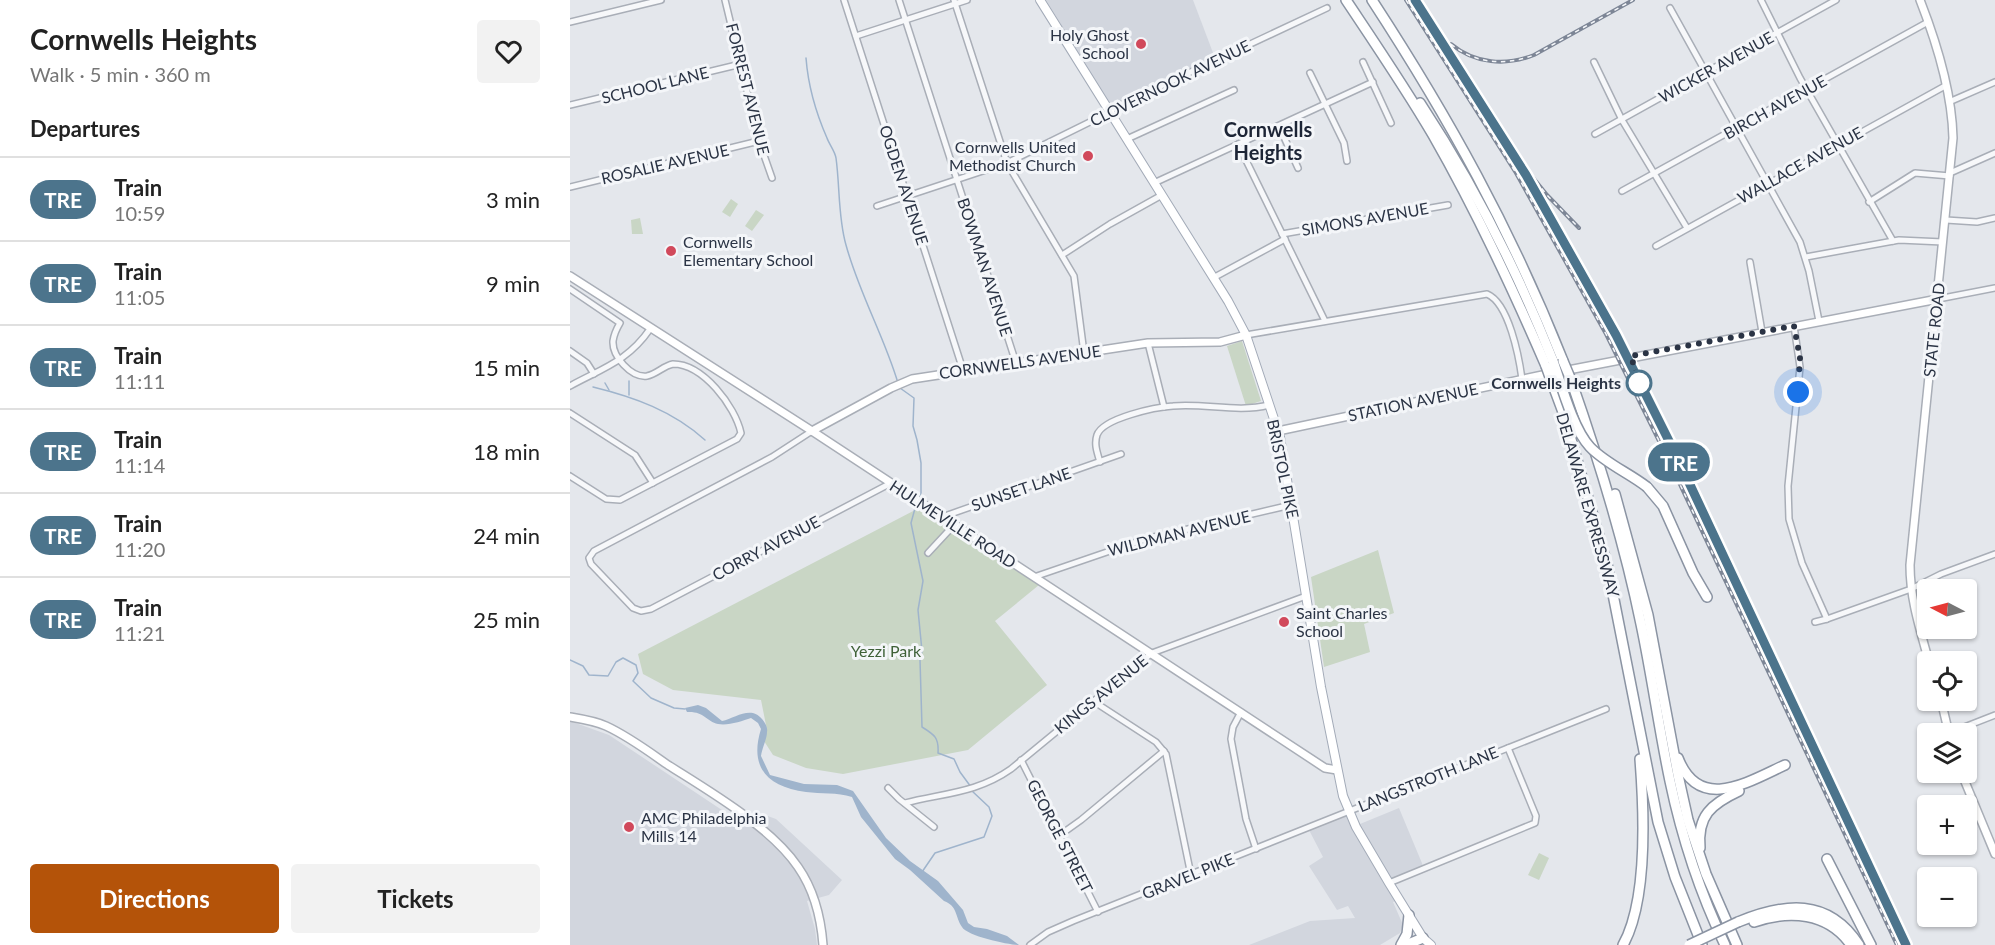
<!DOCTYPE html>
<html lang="en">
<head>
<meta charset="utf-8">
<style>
	body { margin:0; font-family:Lato,sans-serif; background:#f2f2f2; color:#222; height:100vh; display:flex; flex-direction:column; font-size:22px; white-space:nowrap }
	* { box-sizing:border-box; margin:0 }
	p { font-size:20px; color:#767676 }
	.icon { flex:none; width:33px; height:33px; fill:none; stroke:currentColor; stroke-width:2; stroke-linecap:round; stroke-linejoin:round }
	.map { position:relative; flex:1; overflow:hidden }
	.drawer { display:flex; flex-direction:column; background:#fff; width:570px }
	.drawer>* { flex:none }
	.badge { padding:0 12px; border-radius:20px; font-size:21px; line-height:39px }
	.needle { width:39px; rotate:276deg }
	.tools { position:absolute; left:1347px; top:579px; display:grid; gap:12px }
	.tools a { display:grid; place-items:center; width:60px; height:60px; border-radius:6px; background:#fff; box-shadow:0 2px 4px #0004; font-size:30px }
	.you { position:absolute; width:30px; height:30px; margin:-15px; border:4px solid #fff; border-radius:50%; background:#1a73e8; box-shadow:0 0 0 9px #1a73e833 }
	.map>.badge { position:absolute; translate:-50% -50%; box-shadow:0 0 0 3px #fff }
	h2 { padding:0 30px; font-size:22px; line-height:54px }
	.round { display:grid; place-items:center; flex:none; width:63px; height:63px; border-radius:6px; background:#f2f2f2 }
	.headline { display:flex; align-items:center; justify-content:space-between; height:102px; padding:0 30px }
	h1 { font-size:28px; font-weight:700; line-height:45px }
	.primary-button { display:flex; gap:12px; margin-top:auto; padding:12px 30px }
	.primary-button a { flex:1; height:69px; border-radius:6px; background:#b45309; color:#fff; font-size:24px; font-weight:700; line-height:69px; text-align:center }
	.primary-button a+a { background:#f2f2f2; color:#222 }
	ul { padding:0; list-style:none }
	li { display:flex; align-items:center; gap:18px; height:84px; padding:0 30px; border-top:2px solid #e0e0e0 }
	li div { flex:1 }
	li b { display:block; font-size:22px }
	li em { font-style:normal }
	li .badge { min-width:66px; font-weight:700; text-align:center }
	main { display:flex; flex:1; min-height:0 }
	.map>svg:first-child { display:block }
</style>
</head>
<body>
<main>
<section class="drawer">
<div class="headline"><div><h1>Cornwells Heights</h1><p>Walk · 5 min · 360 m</p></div><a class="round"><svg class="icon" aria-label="heart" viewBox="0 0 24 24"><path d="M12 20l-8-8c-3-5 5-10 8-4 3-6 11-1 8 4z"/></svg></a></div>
<h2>Departures</h2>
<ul>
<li><span class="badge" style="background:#4c748c;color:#fff">TRE</span><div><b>Train</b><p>10:59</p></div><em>3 min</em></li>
<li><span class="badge" style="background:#4c748c;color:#fff">TRE</span><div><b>Train</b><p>11:05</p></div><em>9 min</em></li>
<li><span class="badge" style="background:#4c748c;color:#fff">TRE</span><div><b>Train</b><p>11:11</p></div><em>15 min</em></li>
<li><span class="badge" style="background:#4c748c;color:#fff">TRE</span><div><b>Train</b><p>11:14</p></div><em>18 min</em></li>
<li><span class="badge" style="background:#4c748c;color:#fff">TRE</span><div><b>Train</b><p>11:20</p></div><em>24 min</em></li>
<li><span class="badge" style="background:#4c748c;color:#fff">TRE</span><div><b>Train</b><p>11:21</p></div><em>25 min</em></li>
</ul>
<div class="primary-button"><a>Directions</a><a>Tickets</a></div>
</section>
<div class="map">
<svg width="1425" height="945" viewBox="0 0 1425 945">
	<rect width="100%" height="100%" fill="#e4e7ec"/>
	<g fill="#d2d6de">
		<polygon points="476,0 623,0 645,58 543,105 539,103"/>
		<polygon points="0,721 39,735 170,822 186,812 206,819 272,880 259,895 237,901 245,929 247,945 0,945"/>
		<polygon points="829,808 854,868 823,880 833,898 823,902 833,925 830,933 810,945 679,945 740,921 785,918 778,906 767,910 739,866 753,857 739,830 783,811 790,824"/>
	</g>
	<g fill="#c9d6c5">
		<polygon points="161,199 168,204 160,217 152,212"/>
		<polygon points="186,210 194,215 182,231 175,226"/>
		<polygon points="70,218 73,234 62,234 61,220"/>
		<polygon points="672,341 691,401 676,406 657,346"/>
		<polygon points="349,508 469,585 425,621 477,685 398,750 273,774 236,768 203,755 194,741 197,730 191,700 103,690 73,674 68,654"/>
		<polygon points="808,550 824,613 794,624 800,652 754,667 741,577"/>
		<polygon points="969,853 979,858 969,880 958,875"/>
	</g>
	<path fill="#9fb4cc" d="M128,705L136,708L152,721C165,718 181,705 192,719C195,723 198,727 197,732C197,739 192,748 191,756L200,775L234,784L267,785L283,791L316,838L340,861L368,881L393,910L398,923L404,927L417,929L437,936L449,945C439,945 397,936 392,927C385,917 388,906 374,901L340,870L325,859L291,817L282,797C267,792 251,794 236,792C197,787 179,767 191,729L188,723L181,718C172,721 158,726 148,724C136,721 134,711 117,712L115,708Z"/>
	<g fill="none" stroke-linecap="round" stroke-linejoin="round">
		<g stroke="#9fb4cc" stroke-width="1.5">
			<path d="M236,58C238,84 246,113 257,138C259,144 265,151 266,158C270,187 268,218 276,245C289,293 314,336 328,383"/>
			<polyline points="59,381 59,395"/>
			<polyline points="35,383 39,390"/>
			<path d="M23,387C64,397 103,411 135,440"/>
			<polyline points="330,388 344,398 343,426 347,440 351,463 351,493 349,497"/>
			<path d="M347,501L341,523L353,581L348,610L352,651L350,660L352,727C365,735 369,738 368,753L384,759L390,772L401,787"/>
			<polyline points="0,660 13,666 19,675 38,676 46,662 53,658 66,665 68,673 63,681 81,698 104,708 115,709"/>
			<polyline points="352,872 365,853 414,837 422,816 419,807 402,791"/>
		</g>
		<g stroke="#a9aeb7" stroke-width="8">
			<g id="street">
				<polyline points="155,0 189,141 202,178"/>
				<polyline points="274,0 393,370"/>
				<polyline points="329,0 446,363"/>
				<polyline points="384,0 437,163 504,276 514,353"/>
				<polyline points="1191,0 1230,78 1323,241"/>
				<polyline points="1100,8 1230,242 1239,271 1249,321"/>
				<polyline points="0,22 91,0"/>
				<polyline points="286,36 397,0"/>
				<polyline points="793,62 821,123"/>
				<polyline points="1024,62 1052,120 1117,228"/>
				<polyline points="740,73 774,143 777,161"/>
				<polyline points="1379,102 1425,82"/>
				<polyline points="0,105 171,64"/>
				<polyline points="709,126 728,168"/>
				<polyline points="1025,134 1266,0"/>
				<polyline points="557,139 664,90"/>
				<polyline points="668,144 755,321"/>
				<polyline points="1380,173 1425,153"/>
				<polyline points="584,183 803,82"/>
				<polyline points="0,187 189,141"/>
				<polyline points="1052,191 1358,22"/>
				<polyline points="1299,202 1345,173 1380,176"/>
				<polyline points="307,206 437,163 534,115 544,108 757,8"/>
				<polyline points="1376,220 1407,222 1425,218"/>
				<polyline points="712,234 878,205"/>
				<polyline points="1086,246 1375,86"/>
				<polyline points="492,255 540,224 592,195"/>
				<polyline points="1236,257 1329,240 1373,242"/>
				<polyline points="1180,262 1192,332"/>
				<polyline points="643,278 715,239"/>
				<path d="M0,289L50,323C47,328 44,334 43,341C42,356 61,378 77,376C87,374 93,366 103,364C133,364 165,406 171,433L167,439L50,500L36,499L0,476"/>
				<polyline points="1368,299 1425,288"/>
				<polyline points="1224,326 1230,367 1218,486 1219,519 1232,563 1257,619"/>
				<path d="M676,335L917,294C939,303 949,357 952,379"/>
				<polyline points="578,343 594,407"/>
				<polyline points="0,351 17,363 24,374"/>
				<path d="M0,386C33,368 58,361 80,329"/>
				<polyline points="0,413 65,455 83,483"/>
				<polyline points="242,431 202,457 24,551 19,558 21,564 63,608 71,611 81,609 321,483"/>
				<path d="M530,462C527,452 524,444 527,435C533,418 586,407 603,406C636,403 667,413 699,405"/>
				<polyline points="372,517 551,454"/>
				<polyline points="358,553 384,525"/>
				<polyline points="464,577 575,539 721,505"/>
				<polyline points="1245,622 1257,619 1341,589 1371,574 1425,554"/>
				<polyline points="523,701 586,742 596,754 621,875"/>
				<polyline points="671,712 663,727 661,739 676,819 686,849"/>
				<polyline points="1379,733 1425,715"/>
				<polyline points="451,760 528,912"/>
				<polyline points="318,788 329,799 364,827"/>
				<path d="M335,803C374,793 407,793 441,769L582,653L736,596"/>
				<polyline points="490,835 511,820 594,751"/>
				<polyline points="819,883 965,823 966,816 938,748"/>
				<polyline points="460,945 478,932 503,921 1036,709"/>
			</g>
		</g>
		<g stroke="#a9aeb7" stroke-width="10">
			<g id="secondary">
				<path d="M1350,0C1366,41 1382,94 1383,138L1340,565C1340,599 1350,629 1359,662"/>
				<polyline points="0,276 242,431 755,768 767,770"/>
				<polyline points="993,371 1368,299"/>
				<polyline points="242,431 321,388 342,379 578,343 650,342 676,335"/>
				<polyline points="708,431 982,373"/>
				<polyline points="1371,700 1379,734"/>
				<path d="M0,717C12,719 25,721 36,726C58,736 78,751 98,765C139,791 201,827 228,867C244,890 251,918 253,945"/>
				<polyline points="1391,772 1425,854"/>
			</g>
		</g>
		<g stroke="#a3abb8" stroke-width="10">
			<polyline id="primary" points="470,0 658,301 676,335 710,437 751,687 773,796 786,827 819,883 853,938 861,945"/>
		</g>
		<g stroke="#8b94a3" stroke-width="12">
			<g id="highway">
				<path d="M776,0C806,45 836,89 863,135C906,210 942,287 976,366"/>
				<path d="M802,0C879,118 941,230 993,361"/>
				<path d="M850,103C904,185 947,270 983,361"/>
				<polyline points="981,380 994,415 1037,564 1088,822 1105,877 1132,945"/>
				<path d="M1001,380C1029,460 1054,541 1071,624C1082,676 1089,729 1100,781C1112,838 1130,893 1155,945"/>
				<polyline points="1077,487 1093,506 1123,573 1137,597"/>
				<polyline points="1045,494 1078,615 1108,775 1118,820 1136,874 1167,945"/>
				<path d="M1108,758C1129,813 1178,782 1215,765"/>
				<path d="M1130,848C1127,816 1141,804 1169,791"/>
				<polyline points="1257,859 1301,945"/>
				<path d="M1168,922C1214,903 1258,897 1289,945"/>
				<path d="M1184,922C1219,910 1258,912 1281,945"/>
				<polyline points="831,945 837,934 839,915"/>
				<polyline points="836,945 853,938"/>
				<path d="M1053,945C1078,900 1074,810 1070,759"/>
			</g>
		</g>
		<use href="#street" stroke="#f7f8fa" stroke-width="5"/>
		<use href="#secondary" stroke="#fff" stroke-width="7"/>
		<use href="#primary" stroke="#fff" stroke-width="8"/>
		<use href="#highway" stroke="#fff" stroke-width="9"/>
		<g stroke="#7d8696" stroke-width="4">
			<g id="rail">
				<polyline points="836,0 946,173 1036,334 1099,461 1327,945"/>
				<polyline points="849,0 960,174 977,195 1009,228"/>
				<path d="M881,44C905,64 936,66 964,55L1063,0"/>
			</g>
		</g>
		<use href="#rail" stroke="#f4f6f9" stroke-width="1.5" stroke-dasharray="4.5" stroke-linecap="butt"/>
		<g stroke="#8b94a3" stroke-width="12" stroke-linecap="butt">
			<g id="highway-bridge">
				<path d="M983,361C991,384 1003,429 1020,447C1035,463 1059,473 1077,487"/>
				<polyline points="993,361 1001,380"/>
				<polyline points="976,366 981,380"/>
				<polyline points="1119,945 1168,922"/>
			</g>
		</g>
		<use href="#highway-bridge" stroke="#fff" stroke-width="9"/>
	</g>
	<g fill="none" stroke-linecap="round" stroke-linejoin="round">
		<g stroke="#fff" stroke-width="14">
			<polyline id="line" points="845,0 956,175 1046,335 1107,457 1336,945"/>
		</g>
		<use href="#line" stroke="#4c748c" stroke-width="9"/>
		<polyline stroke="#2b3445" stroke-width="6" stroke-dasharray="0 10.8" points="1069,383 1061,356 1224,326 1230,358 1228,392"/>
	</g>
	<g fill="#d1495b" stroke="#f4f6f9" stroke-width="2">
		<circle cx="571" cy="44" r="6"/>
		<circle cx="518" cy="156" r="6"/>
		<circle cx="101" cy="251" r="6"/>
		<circle cx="714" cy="622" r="6"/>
		<circle cx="59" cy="827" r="6"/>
	</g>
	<circle fill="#fff" stroke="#4c748c" stroke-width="3" cx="1069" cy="383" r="12"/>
	<g text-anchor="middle" stroke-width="6" stroke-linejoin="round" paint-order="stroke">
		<g font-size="16" fill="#2b3445" stroke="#f4f6f9" text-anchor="start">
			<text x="559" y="41" text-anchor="end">Holy Ghost<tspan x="559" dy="18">School</tspan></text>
			<text x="506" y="153" text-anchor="end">Cornwells United<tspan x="506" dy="18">Methodist Church</tspan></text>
			<text x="113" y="248">Cornwells<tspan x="113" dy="18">Elementary School</tspan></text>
			<text x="726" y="619">Saint Charles<tspan x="726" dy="18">School</tspan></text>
			<text x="71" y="824">AMC Philadelphia<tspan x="71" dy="18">Mills 14</tspan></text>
		</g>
		<g font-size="16" fill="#2b3445" stroke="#f4f6f9">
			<text transform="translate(1146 67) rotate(-29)" y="6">WICKER AVENUE</text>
			<text transform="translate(600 83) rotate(-26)" y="6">CLOVERNOOK AVENUE</text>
			<text transform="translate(85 85) rotate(-14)" y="6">SCHOOL LANE</text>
			<text transform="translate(178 89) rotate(76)" y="6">FORREST AVENUE</text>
			<text transform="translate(1205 107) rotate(-29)" y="6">BIRCH AVENUE</text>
			<text transform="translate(95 164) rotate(-13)" y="6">ROSALIE AVENUE</text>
			<text transform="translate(1230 165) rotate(-29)" y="6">WALLACE AVENUE</text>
			<text transform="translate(334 185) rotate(72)" y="6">OGDEN AVENUE</text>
			<text transform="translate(795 219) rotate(-10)" y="6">SIMONS AVENUE</text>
			<text transform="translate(415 267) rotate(72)" y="6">BOWMAN AVENUE</text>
			<text transform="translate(1364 330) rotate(-84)" y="6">STATE ROAD</text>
			<text transform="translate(450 362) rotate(-8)" y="6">CORNWELLS AVENUE</text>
			<text transform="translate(843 402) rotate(-12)" y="6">STATION AVENUE</text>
			<text transform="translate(713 469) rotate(78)" y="6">BRISTOL PIKE</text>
			<text transform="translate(451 489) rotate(-19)" y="6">SUNSET LANE</text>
			<text transform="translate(1018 505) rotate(74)" y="6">DELAWARE EXPRESSWAY</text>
			<text transform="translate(383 524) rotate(33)" y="6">HULMEVILLE ROAD</text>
			<text transform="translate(609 533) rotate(-14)" y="6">WILDMAN AVENUE</text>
			<text transform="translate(196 548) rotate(-28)" y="6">CORRY AVENUE</text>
			<text transform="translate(531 694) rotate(-39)" y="6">KINGS AVENUE</text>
			<text transform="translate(858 779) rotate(-22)" y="6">LANGSTROTH LANE</text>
			<text transform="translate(490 836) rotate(63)" y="6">GEORGE STREET</text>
			<text transform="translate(618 876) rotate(-22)" y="6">GRAVEL PIKE</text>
		</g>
		<g font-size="16" font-weight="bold" fill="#2b3445" stroke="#f4f6f9" text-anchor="end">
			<text x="1051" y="389">Cornwells Heights</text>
		</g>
		<g font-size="16" fill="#3f6138" stroke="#f4f6f9">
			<text x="316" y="657">Yezzi Park</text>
		</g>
		<g font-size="20" font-weight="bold" fill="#1d2536" stroke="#f4f6f9">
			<text x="698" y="137">Cornwells<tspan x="698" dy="23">Heights</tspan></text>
		</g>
	</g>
</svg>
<div class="tools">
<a><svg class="needle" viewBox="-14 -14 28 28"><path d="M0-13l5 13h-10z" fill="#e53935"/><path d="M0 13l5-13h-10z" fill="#767676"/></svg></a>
<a><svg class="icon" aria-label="locate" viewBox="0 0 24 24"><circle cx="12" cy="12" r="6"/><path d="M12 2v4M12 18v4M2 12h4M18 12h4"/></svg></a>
<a><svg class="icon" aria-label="layers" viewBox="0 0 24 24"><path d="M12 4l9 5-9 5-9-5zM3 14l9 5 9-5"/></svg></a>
<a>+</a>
<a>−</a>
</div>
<div class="you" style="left:1228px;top:392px"></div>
<b class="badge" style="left:1109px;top:462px;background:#4c748c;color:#fff">TRE</b>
</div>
</main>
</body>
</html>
